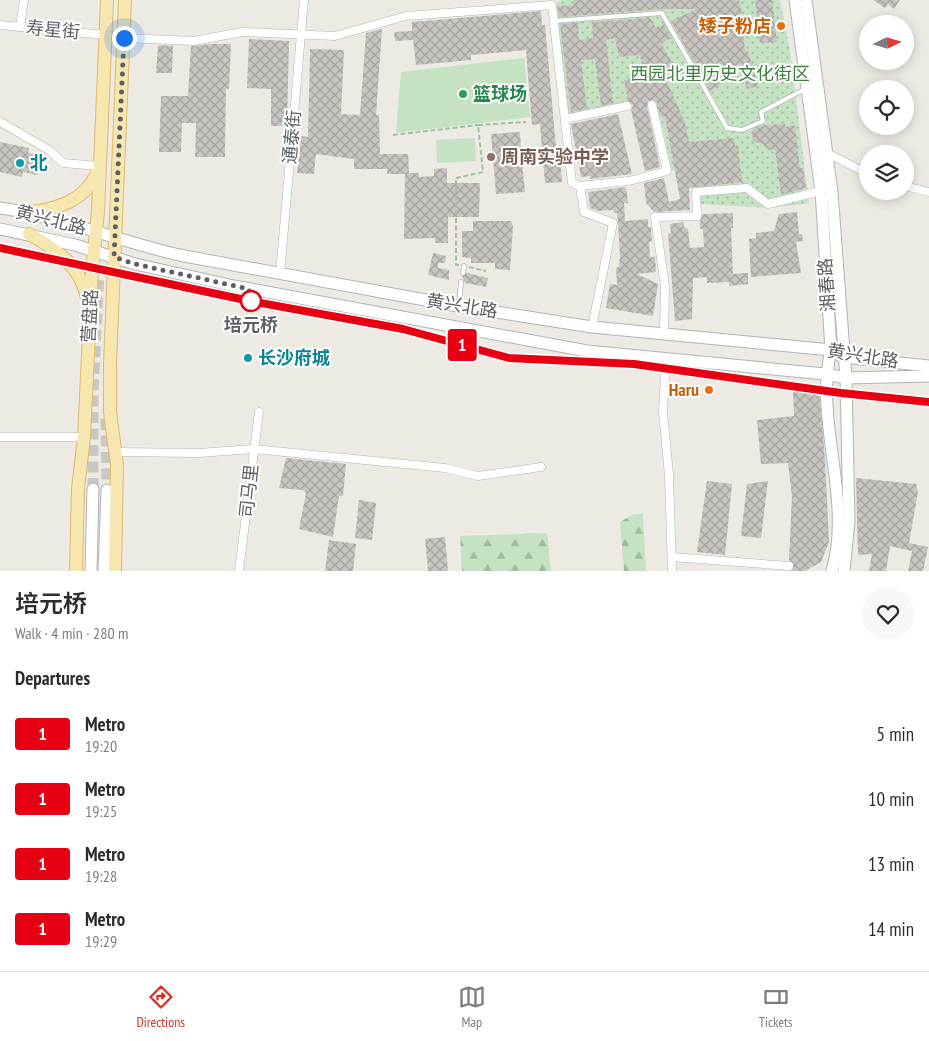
<!DOCTYPE html>
<html lang="en">
<head>
<meta charset="utf-8">
<style>
	body { margin:0; font-family:"PT Sans Narrow","Noto Sans SC",sans-serif; background:#f7f7f7; color:#2b2b33; height:100vh; display:flex; flex-direction:column; font-size:19px; white-space:nowrap }
	* { box-sizing:border-box; margin:0 }
	p { font-size:16px; color:#7c7c81 }
	.icon { flex:none; width:28px; height:28px; fill:none; stroke:currentColor; stroke-width:2; stroke-linecap:round; stroke-linejoin:round }
	.map { position:relative; height:571px; overflow:hidden }
	.details { display:flex; flex-direction:column; background:#fff; flex:1 }
	.details>* { flex:none }
	.badge { padding:0 10px; border-radius:4px; font-size:18px; line-height:32px }
	.needle { width:32px; rotate:85deg }
	.tools { position:absolute; left:859px; top:15px; display:grid; gap:10px }
	.tools a { display:grid; place-items:center; width:55px; height:55px; border-radius:50%; background:#fff; box-shadow:0 2px 12px #0003; font-size:25px }
	.you { position:absolute; width:25px; height:25px; margin:-12px; border:4px solid #fff; border-radius:50%; background:#1a73e8; box-shadow:0 0 0 8px #1a73e833 }
	.map>.badge { position:absolute; translate:-50% -50%; box-shadow:0 0 0 2px #fff }
	h2 { padding:0 15px; font-size:19px; line-height:45px }
	.round { display:grid; place-items:center; flex:none; width:52px; height:52px; border-radius:26px; background:#f7f7f7 }
	.summary { display:flex; align-items:center; justify-content:space-between; height:85px; padding:0 15px }
	h1 { font-size:24px; font-weight:600; line-height:38px }
	ul { padding:0; list-style:none }
	li { display:flex; align-items:center; gap:15px; height:65px; padding:0 15px }
	li div { flex:1 }
	li b { display:block; font-size:19px }
	li em { font-style:normal }
	li .badge { min-width:55px; font-weight:700; text-align:center }
	.tab-bar { display:flex; justify-content:space-around; align-items:center; height:70px; border-top:1px solid #e1e1e2; background:#fff; font-size:14px; color:#7c7c81 }
	.tab-bar a { display:grid; justify-items:center; gap:2px }
	.tab-bar .active { color:#d93025 }
	.map>svg:first-child { display:block }
</style>
</head>
<body>
<div class="map">
<svg width="929" height="571" viewBox="0 0 929 571">
	<defs>
		<pattern id="forest-firs" width="22" height="20" patternUnits="userSpaceOnUse" patternTransform="scale(1.25)"><rect width="22" height="20" fill="#c5e2c3"/><path d="M5 1l3.5 6h-7zM16 11l3.5 6h-7z" fill="#a3baa2"/></pattern>
		<pattern id="park-dots" width="8" height="8" patternUnits="userSpaceOnUse" patternTransform="scale(1.25)"><rect width="8" height="8" fill="#c5e2c3"/><path d="M2 2h.1M6 6h.1" fill="none" stroke="#a3baa2" stroke-width="1.8" stroke-linecap="round"/></pattern>
		<pattern id="building-cross-hatch" width="8" height="8" patternUnits="userSpaceOnUse" patternTransform="scale(1.25)"><rect width="8" height="8" fill="#c8c5c1"/><path d="M0 0l8 8M0 8l8-8" fill="none" stroke="#a6a3a0"/></pattern>
	</defs>
	<rect width="100%" height="100%" fill="#edeae4"/>
	<g fill="url(#forest-firs)">
		<polygon points="634,514 643,514 646,571 624,571 620,522"/>
		<polygon points="547,533 551,571 462,571 460,536"/>
	</g>
	<polygon fill="url(#park-dots)" points="561,0 780,0 790,50 809,203 770,208 700,204 694,170 672,171 661,121 652,101 568,117 556,4"/>
	<g fill="#c5e2c3">
		<polygon points="524,58 530,117 396,133 401,72"/>
		<polygon points="475,138 476,161 437,163 436,140"/>
	</g>
	<g fill="url(#building-cross-hatch)">
		<polygon points="573,0 738,0 740,2 745,51 748,51 758,86 747,89 740,64 725,72 729,79 710,91 671,21 697,9 662,9 559,17 558,6 574,5"/>
		<polygon points="755,0 772,0 777,42 760,43"/>
		<polygon points="873,0 900,0 894,9 888,4 885,8"/>
		<polygon points="541,11 542,25 545,25 556,147 559,147 562,182 545,183 543,160 522,162 525,192 496,194 491,134 520,132 521,150 542,149 540,124 532,125 526,50 471,55 471,60 416,65 413,40 395,41 394,32 412,31 412,22"/>
		<polygon points="650,18 656,28 664,24 672,38 661,43 674,66 662,71 683,118 684,118 689,142 734,138 735,146 738,145 742,182 689,188 690,210 654,212 646,203 644,183 664,178 669,202 680,199 665,116 661,117 657,103 653,100 648,101 647,106 660,167 642,172 645,171 631,110 633,105 628,101 624,80 649,75 639,55 619,57 615,38 606,40 613,103 601,106 595,59 581,60 587,109 571,112 560,24 578,23 579,40 593,38 592,22"/>
		<polygon points="382,29 376,115 379,115 380,154 408,154 409,173 419,173 419,177 434,176 434,169 447,168 447,183 480,183 479,217 448,217 448,243 435,243 435,238 404,239 405,174 387,174 387,169 354,169 354,159 316,154 314,174 297,173 301,136 308,137 310,49 344,50 341,114 360,115 366,33"/>
		<polygon points="249,39 289,41 287,126 271,126 271,89 247,88"/>
		<polygon points="212,44 231,44 229,89 226,89 225,157 195,157 196,123 182,123 181,152 159,152 161,96 188,96 191,46"/>
		<polygon points="158,45 173,46 172,73 156,73"/>
		<polygon points="618,114 632,174 590,179 590,176 581,177 571,124"/>
		<polygon points="785,124 785,127 795,125 800,168 803,168 806,188 781,195 775,149 769,150 762,143 753,142 752,130 764,125"/>
		<polygon points="0,142 29,148 28,153 41,155 37,175 23,172 22,177 0,172"/>
		<polygon points="626,187 628,203 624,203 625,221 648,219 648,227 651,227 652,241 649,242 650,257 655,257 656,272 637,274 658,284 653,316 606,308 610,284 617,285 616,268 619,267 620,257 618,222 617,213 614,213 613,210 598,211 590,208 588,192"/>
		<polygon points="797,212 799,234 802,234 803,241 796,242 801,273 751,277 749,239 756,238 756,233 774,231 779,214"/>
		<polygon points="733,213 733,228 731,228 733,274 748,273 748,284 729,286 729,282 707,283 707,277 693,278 692,319 675,321 668,233 671,233 670,224 683,222 684,227 688,229 690,248 704,247 703,229 700,229 700,221 703,214"/>
		<polygon points="473,221 511,221 513,226 510,270 495,269 495,263 471,263 471,258 462,257 462,231 473,231"/>
		<polygon points="433,253 446,256 445,263 438,263 438,268 449,270 449,280 428,275"/>
		<polygon points="467,273 488,278 486,287 465,283 462,276"/>
		<polygon points="793,388 819,390 825,459 829,542 821,562 805,571 791,571 794,564 789,560 792,496 788,463 761,464 757,420 794,416"/>
		<polygon points="286,458 346,464 343,496 339,496 333,537 299,529 306,493 303,490 279,488"/>
		<polygon points="856,478 916,484 918,492 909,543 928,547 923,571 908,571 912,551 890,546 886,571 869,571 872,554 858,555"/>
		<polygon points="707,481 732,484 725,555 697,552"/>
		<polygon points="768,481 761,538 741,536 747,484"/>
		<polygon points="359,500 376,503 372,540 355,538"/>
		<polygon points="445,537 448,571 428,571 425,539"/>
		<polygon points="329,540 356,544 353,571 325,571"/>
	</g>
	<g fill="none" stroke-linecap="round" stroke-linejoin="round">
		<g stroke="#c9c7c4" stroke-width="11" stroke-dasharray="11 5.5" stroke-linecap="butt">
			<polyline points="106,419 107,490"/>
			<polyline points="93,489 93,392 100,251"/>
		</g>
		<g stroke="#b1b4b8" stroke-width="5.5">
			<g id="lane">
				<polyline points="554,21 662,13 727,128 742,130 763,121 761,112 805,89"/>
				<polyline points="463,273 464,266"/>
				<polyline points="459,305 461,282"/>
			</g>
		</g>
		<g stroke="#b1b4b8" stroke-width="9">
			<g id="street">
				<polyline points="0,25 106,35"/>
				<polyline points="20,27 24,0"/>
				<polyline points="124,38 194,41 242,32 335,36 406,16 552,5 572,183 580,186 584,212 613,223 592,327"/>
				<polyline points="565,119 627,106"/>
				<polyline points="0,122 49,150 63,163 99,166"/>
				<polyline points="827,153 868,174"/>
				<polyline points="580,186 629,181 667,171 652,105"/>
				<polyline points="905,186 929,192"/>
				<polyline points="280,274 304,0"/>
				<polyline points="664,334 665,286 655,217 697,216 696,192 747,188 768,204 821,191"/>
				<polyline points="666,359 663,412 669,475 672,571"/>
				<polyline points="0,437 84,437"/>
				<polyline points="115,452 199,453 253,449 445,468 478,476 541,467"/>
				<polyline points="672,557 789,566"/>
				<polyline points="239,571 259,412"/>
			</g>
		</g>
		<g stroke="#b0b3b7" stroke-width="13">
			<g id="secondary">
				<path d="M795,0L821,191L831,350C814,422 853,499 832,571"/>
				<polyline points="806,0 832,192 846,378 849,521 844,571"/>
				<path d="M0,208C61,217 118,241 179,255L458,306L592,327L831,350L843,357L929,366"/>
				<polyline points="0,229 75,245 135,264 234,286 587,351 825,374 846,378 929,376"/>
				<polyline points="91,571 93,489"/>
				<polyline points="104,571 107,490"/>
			</g>
		</g>
		<g stroke="#e2b968" stroke-width="14">
			<g id="primary">
				<path d="M27,213C56,209 84,202 97,173"/>
				<path d="M29,234C56,249 81,266 87,298"/>
				<polyline points="76,571 78,489 84,437 92,271 98,212 107,0"/>
				<polyline points="115,571 117,465 110,412 110,364 125,0"/>
			</g>
		</g>
		<g stroke="#9dc2a5" stroke-width="2" stroke-dasharray="5 2.5" stroke-linecap="butt">
			<polyline points="393,135 478,125"/>
			<polyline points="459,265 456,265 456,178 483,172 478,125 526,122"/>
			<polyline points="469,267 486,271"/>
		</g>
		<use href="#lane" stroke="#fff" stroke-width="4"/>
		<use href="#street" stroke="#fff" stroke-width="8"/>
		<use href="#secondary" stroke="#fff" stroke-width="11"/>
		<use href="#primary" stroke="#f6e7b0" stroke-width="12"/>
	</g>
	<g fill="none" stroke-linecap="round" stroke-linejoin="round">
		<g stroke="#fff" stroke-width="11">
			<polyline id="line" points="0,248 250,301 403,329 509,358 634,364 841,393 929,402"/>
		</g>
		<use href="#line" stroke="#e60012" stroke-width="8"/>
		<polyline stroke="#5c5f63" stroke-width="5" stroke-dasharray="0 9" points="124,38 114,257 135,264 249,289 251,301"/>
	</g>
	<g fill="#e8710a" stroke="#fff" stroke-width="2">
		<circle cx="781" cy="26" r="5"/>
		<circle cx="709" cy="390" r="5"/>
	</g>
	<circle fill="#2e9e5b" stroke="#fff" stroke-width="2" cx="463" cy="94" r="5"/>
	<circle fill="#8d6e63" stroke="#fff" stroke-width="2" cx="491" cy="157" r="5"/>
	<g fill="#0f9aa8" stroke="#fff" stroke-width="2">
		<circle cx="20" cy="163" r="5"/>
		<circle cx="248" cy="358" r="5"/>
	</g>
	<circle fill="#fff" stroke="#e60012" stroke-width="2.5" cx="251" cy="301" r="10"/>
	<g text-anchor="middle" stroke-width="4" stroke-linejoin="round" paint-order="stroke">
		<g font-size="18" font-weight="bold" fill="#c56008" stroke="#fff" text-anchor="end">
			<text x="771" y="32">矮子粉店</text>
			<text x="699" y="396">Haru</text>
		</g>
		<g font-size="18" fill="#5c5f63" stroke="#fff">
			<text transform="translate(53 30) rotate(5)" y="6">寿星街</text>
			<text transform="translate(292 137) rotate(-85)" y="6">通泰街</text>
			<text transform="translate(51 220) rotate(14)" y="6">黄兴北路</text>
			<text transform="translate(827 285) rotate(-94)" y="6">湘春路</text>
			<text transform="translate(462 306) rotate(9)" y="6">黄兴北路</text>
			<text transform="translate(90 316) rotate(-87)" y="6">营盘路</text>
			<text transform="translate(863 356) rotate(9)" y="6">黄兴北路</text>
			<text transform="translate(249 491) rotate(-84)" y="6">司马里</text>
		</g>
		<g font-size="18" fill="#3f803e" stroke="#fff">
			<text x="720" y="80">西园北里历史文化街区</text>
		</g>
		<g font-size="18" font-weight="bold" fill="#27864d" stroke="#fff" text-anchor="start">
			<text x="473" y="100">篮球场</text>
		</g>
		<g font-size="18" font-weight="bold" fill="#785e54" stroke="#fff" text-anchor="start">
			<text x="501" y="163">周南实验中学</text>
		</g>
		<g font-size="18" font-weight="bold" fill="#0d838f" stroke="#fff" text-anchor="start">
			<text x="30" y="169">北</text>
			<text x="258" y="364">长沙府城</text>
		</g>
		<g font-size="18" font-weight="bold" fill="#5c5f63" stroke="#fff">
			<text x="251" y="331">培元桥</text>
		</g>
	</g>
</svg>
<div class="tools">
<a><svg class="needle" viewBox="-14 -14 28 28"><path d="M0-13l5 13h-10z" fill="#e53935"/><path d="M0 13l5-13h-10z" fill="#7c7c81"/></svg></a>
<a><svg class="icon" aria-label="locate" viewBox="0 0 24 24"><circle cx="12" cy="12" r="6"/><path d="M12 2v4M12 18v4M2 12h4M18 12h4"/></svg></a>
<a><svg class="icon" aria-label="layers" viewBox="0 0 24 24"><path d="M12 4l9 5-9 5-9-5zM3 14l9 5 9-5"/></svg></a>
</div>
<div class="you" style="left:124px;top:38px"></div>
<b class="badge" style="left:462px;top:345px;background:#e60012;color:#fff">1</b>
</div>
<section class="details">
<div class="summary"><div><h1>培元桥</h1><p>Walk · 4 min · 280 m</p></div><a class="round"><svg class="icon" aria-label="heart" viewBox="0 0 24 24"><path d="M12 20l-8-8c-3-5 5-10 8-4 3-6 11-1 8 4z"/></svg></a></div>
<h2>Departures</h2>
<ul>
<li><span class="badge" style="background:#e60012;color:#fff">1</span><div><b>Metro</b><p>19:20</p></div><em>5 min</em></li>
<li><span class="badge" style="background:#e60012;color:#fff">1</span><div><b>Metro</b><p>19:25</p></div><em>10 min</em></li>
<li><span class="badge" style="background:#e60012;color:#fff">1</span><div><b>Metro</b><p>19:28</p></div><em>13 min</em></li>
<li><span class="badge" style="background:#e60012;color:#fff">1</span><div><b>Metro</b><p>19:29</p></div><em>14 min</em></li>
</ul>
</section>
<nav class="tab-bar">
<a class="active"><svg class="icon" aria-label="directions" viewBox="0 0 24 24"><path d="M12 3l9 9-9 9-9-9zM9 14v-3h6M13 9l2 2-2 2"/></svg>Directions</a>
<a><svg class="icon" aria-label="map" viewBox="0 0 24 24"><path d="M3 6l6-2 6 2 6-2v14l-6 2-6-2-6 2zM9 4v14M15 6v14"/></svg>Map</a>
<a><svg class="icon" aria-label="tickets" viewBox="0 0 24 24"><path d="M3 7h18v10H3zM15 7v10"/></svg>Tickets</a>
</nav>
</body>
</html>
